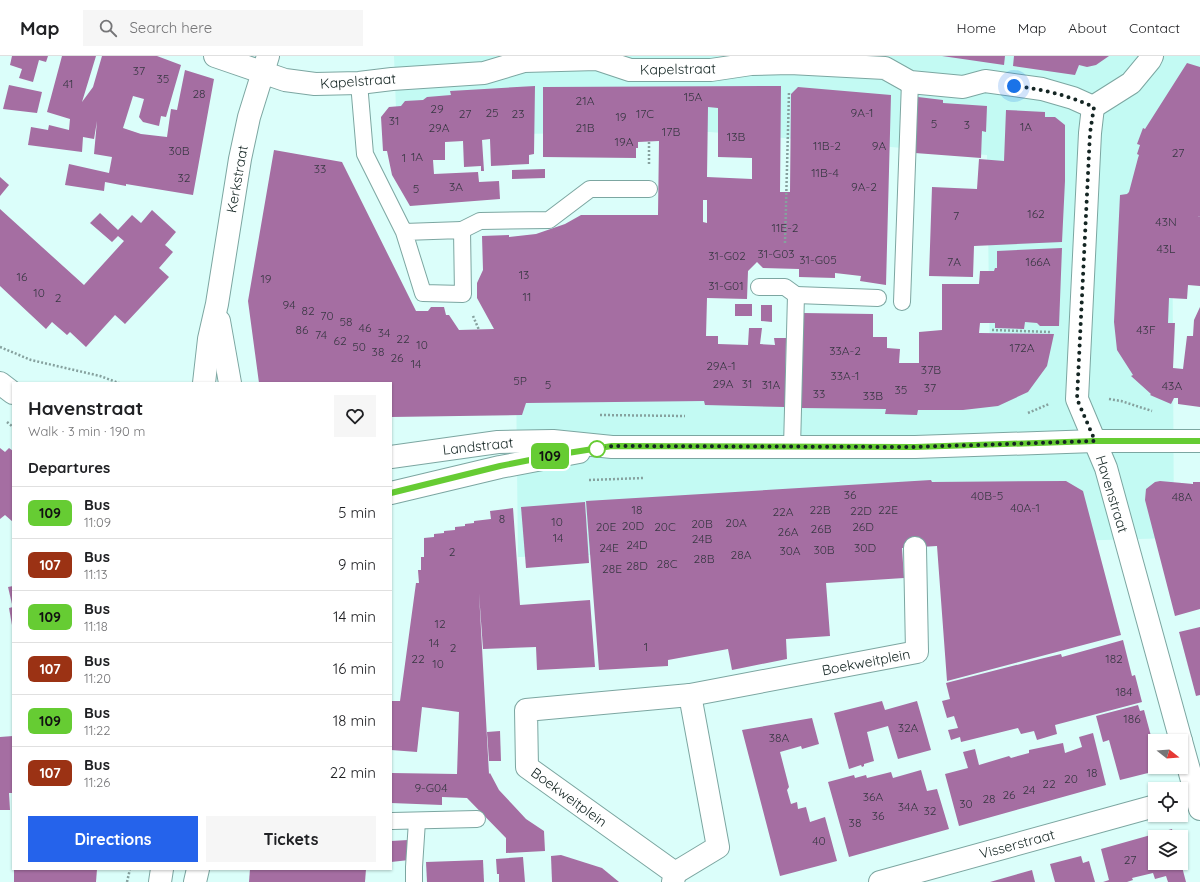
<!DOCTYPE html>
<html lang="en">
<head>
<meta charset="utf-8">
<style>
	body { margin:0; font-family:Quicksand,sans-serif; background:#f6f6f6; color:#202124; height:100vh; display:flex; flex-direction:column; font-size:15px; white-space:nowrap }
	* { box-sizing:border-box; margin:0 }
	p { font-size:13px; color:#757577 }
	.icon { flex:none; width:22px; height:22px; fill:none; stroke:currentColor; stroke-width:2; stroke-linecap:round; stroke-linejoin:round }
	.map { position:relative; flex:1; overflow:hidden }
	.details { position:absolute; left:12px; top:326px; width:380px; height:488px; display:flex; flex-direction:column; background:#fff; border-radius:0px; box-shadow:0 1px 3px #0004 }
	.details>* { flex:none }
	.badge { padding:0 8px; border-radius:6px; font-size:14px; line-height:26px }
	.needle { width:26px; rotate:107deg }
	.tools { position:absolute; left:1148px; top:678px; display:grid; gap:8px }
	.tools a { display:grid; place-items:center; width:40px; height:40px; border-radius:0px; background:#fff; box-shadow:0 1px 3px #0004; font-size:20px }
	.you { position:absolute; width:20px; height:20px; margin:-10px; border:3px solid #fff; border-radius:50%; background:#1a73e8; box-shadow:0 0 0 6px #1a73e833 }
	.map>.badge { position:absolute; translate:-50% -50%; box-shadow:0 0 0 2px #fff }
	h2 { padding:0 16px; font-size:15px; line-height:36px }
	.round { display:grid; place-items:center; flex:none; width:42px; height:42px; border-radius:0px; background:#f6f6f6 }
	.headline { display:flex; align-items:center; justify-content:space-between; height:68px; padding:0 16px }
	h1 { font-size:19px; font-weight:800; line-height:30px }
	.cta { display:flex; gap:8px; margin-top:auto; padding:8px 16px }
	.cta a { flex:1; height:46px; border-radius:0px; background:#2563eb; color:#fff; font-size:16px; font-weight:800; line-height:46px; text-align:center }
	.cta a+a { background:#f6f6f6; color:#202124 }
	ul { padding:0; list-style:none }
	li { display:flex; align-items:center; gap:12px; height:52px; padding:0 16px; border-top:1px solid #e0e0e0 }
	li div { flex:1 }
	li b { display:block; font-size:15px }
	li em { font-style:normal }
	li .badge { min-width:44px; font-weight:700; text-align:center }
	header { display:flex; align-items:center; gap:24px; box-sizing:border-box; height:56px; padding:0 20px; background:#fff; border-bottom:1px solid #e0e0e0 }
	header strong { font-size:19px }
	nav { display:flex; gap:22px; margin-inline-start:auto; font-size:14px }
	.search { width:280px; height:36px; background:#f6f6f6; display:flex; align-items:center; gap:10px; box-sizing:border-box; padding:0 14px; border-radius:0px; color:#757577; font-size:15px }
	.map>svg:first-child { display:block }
</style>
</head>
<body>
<header>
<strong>Map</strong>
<div class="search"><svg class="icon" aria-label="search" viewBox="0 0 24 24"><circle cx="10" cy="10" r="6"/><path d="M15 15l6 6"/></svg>Search here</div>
<nav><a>Home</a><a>Map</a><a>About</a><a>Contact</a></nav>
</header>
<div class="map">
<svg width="1200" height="826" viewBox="0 0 1200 826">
	<rect width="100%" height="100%" fill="#dbfefa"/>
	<polygon fill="#c3faf3" points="394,0 1200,0 1200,42 1172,116 1174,482 518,501 516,319 990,309 987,99 710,76 397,79"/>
	<g fill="#a56ea2" fill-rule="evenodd">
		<polygon points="12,0 48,0 46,6 39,4 33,26 19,22 22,13 10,9"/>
		<polygon points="62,0 96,0 82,46 93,31 102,0 157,0 181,9 166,61 161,60 159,70 143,66 139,61 144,43 133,40 123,72 141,78 167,81 171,53 177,54 185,14 214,23 193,139 126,128 126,130 105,126 104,135 65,129 69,108 109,117 112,101 94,98 97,65 94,83 83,81 82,96 28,89 31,71 48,74 49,69 69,74 70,63 47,56"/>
		<polygon points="942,0 1005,0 1004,9"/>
		<polygon points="1014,0 1109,0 1096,9 1087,11 1079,9 1075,19 1013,10"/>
		<polygon points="1187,7 1200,11 1200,161 1196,159 1200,161 1200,230 1188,229 1187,243 1169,242 1168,267 1175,267 1173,312 1183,313 1187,280 1193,280 1194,264 1200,251 1200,351 1178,348 1178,342 1174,342 1171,348 1150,339 1151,338 1131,320 1133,319 1117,294 1114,266 1120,139 1127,138 1129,136 1138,102 1139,99 1137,98 1140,89 1137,88 1143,72 1145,73"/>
		<polygon points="9,29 42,36 37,57 3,53"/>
		<polygon points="535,30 534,98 529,99 529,108 491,110 490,83 482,84 484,115 481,115 481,110 464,111 463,85 445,86 445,104 433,104 434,118 478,116 479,126 499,125 500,143 410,150 392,119 387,95 383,95 381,61 389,51 401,50 405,45 423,44 427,41 451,39 450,35"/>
		<path d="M781,30L780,136H790L791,38L798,31L891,39L886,229L860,225L861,220L835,217V222L799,221V213L763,212L757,206L748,215L747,243L707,242L706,280H718V288L748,289L749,272H762L760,288L775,289L774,282H786L785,351L705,349L704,345L526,347L522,359L391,361V327H259L248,245L274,94L342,106L416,255H428L431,251H444L446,259H449L459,274L494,273L477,242V227L483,214L482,180L509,179V181L536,178L565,168L581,159H658L659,85L638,86V92H636V102L543,101V31ZM708,51L718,52V101L752,102V123L707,121ZM703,144H707V167L703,166Z"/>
		<polygon points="918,41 943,44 943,47 987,50 986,76 982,75 981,102 915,97"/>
		<polygon points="1006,54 1045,56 1045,61 1055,61 1065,69 1065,125 1062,186 974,190 973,221 929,220 932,131 977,133 979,103 1004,105"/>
		<polygon points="545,113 545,122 512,123 512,114"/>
		<polygon points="0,121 9,129 0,140"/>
		<polygon points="0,153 84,229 124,185 118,180 112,186 90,167 100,157 118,174 132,159 141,167 152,154 176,176 165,189 173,196 159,212 169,221 125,268 115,259 86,291 70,276 67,279 52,266 46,273 0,230"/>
		<polygon points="1062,192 1059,270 1040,270 1037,267 1025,266 1024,273 995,272 995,267 980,267 979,277 1054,278 1047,310 1028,336 998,350 963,354 918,354 917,359 885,358 886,353 801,352 803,257 873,258 873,281 887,281 887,292 900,293 899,307 919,307 919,276 942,274 942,228 979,228 980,215 994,215 995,212 997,212 997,195"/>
		<rect x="735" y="248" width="17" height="12"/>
		<polygon points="761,249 772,249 772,266 761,265"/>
		<polygon points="0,392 5,396 9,392 13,395 13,466 5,459 0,463"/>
		<polygon points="931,424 932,426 1066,425 1083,435 1121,579 947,625 937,490 902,492 904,522 826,527 830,580 786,583 787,603 732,614 728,593 668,604 668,610 599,614 586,445"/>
		<polygon points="1160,425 1193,428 1193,426 1200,426 1200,553 1175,560 1145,444 1146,433 1155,426"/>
		<polygon points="585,446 589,507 526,512 521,451"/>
		<polygon points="513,452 520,549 590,544 595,611 537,614 536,591 483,593 479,537 489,718 490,717 499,734 513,749 526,763 544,775 545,795 506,797 506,782 467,742 442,741 442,749 391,747 391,717 457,718 459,656 422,651 417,696 391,694 391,645 400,645 416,527 419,527 418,514 421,514 421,501 424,501 424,482 434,481 434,478 444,477 444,475 455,474 455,471 465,470 465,468 474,467 474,465 491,463 490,455"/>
		<polygon points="13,530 13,548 12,548 8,531"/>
		<polygon points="13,551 13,569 12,569 9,552"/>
		<polygon points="1200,571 1200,639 1196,640 1179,576"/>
		<polygon points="1123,584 1132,620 1135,619 1142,646 1055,669 1057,678 1037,684 1034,675 1021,678 1018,672 961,686 960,681 951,684 948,674 958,672 954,660 947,662 942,645 950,643 946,627 1040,603 1061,598 1062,601"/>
		<polygon points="882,645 885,654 917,645 931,694 898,703 888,670 867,676 874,705 864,708 864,710 862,711 861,709 849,713 834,657"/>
		<polygon points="1138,649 1140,655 1144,654 1155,695 1155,711 1159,711 1160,714 1120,724 1109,684 1103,686 1096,660"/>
		<polygon points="812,662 819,688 802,693 801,690 780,696 787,723 789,731 787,734 791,748 797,746 798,753 806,751 810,766 825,761 837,805 780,820 742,674"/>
		<polygon points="500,675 501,705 489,705 487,676"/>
		<polygon points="1093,677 1106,729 959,770 945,718 968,712 963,696 975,693 979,709 1009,700 1011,702 1029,697 1029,694 1063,687 1065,697 1082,691 1079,681"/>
		<polygon points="13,680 13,737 9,737 10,754 0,754 0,681"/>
		<polygon points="921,714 927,735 937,733 949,773 849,801 828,726 854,719 855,722 866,719 867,722 891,716 893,722"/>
		<polygon points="1172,773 1174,781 1155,781 1155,807 1181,807 1186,826 1168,826 1166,820 1155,823 1153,817 1132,822 1133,824 1127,826 1103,826 1109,824 1101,793"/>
		<polygon points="408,784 409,804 391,806 391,785"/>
		<polygon points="561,799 602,812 619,826 552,826 551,800"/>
		<polygon points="1081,800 1083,807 1089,805 1095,826 1055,826 1050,808"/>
		<polygon points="523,801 525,826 499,826 499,818 497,818 496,803"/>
		<polygon points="483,804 484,826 427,826 426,806"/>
		<polygon points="14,813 97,813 96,826 14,826"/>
		<polygon points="250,813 366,813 365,826 249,826"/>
		<polygon points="1032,814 1035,826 990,826"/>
	</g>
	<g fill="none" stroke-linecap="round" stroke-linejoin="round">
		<g stroke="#7ca6a1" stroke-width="18">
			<g id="service">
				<polyline points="359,27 365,98 404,176 423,237 463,238 462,174 404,176"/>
				<polyline points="462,174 480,165 549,164 590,133 649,133"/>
				<polyline points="759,231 785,231 796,239 792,391"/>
				<polyline points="796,239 878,242"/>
				<polyline points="902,246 910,26"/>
				<polyline points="392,765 477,763"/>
				<polyline points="414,826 414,811 417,765"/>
			</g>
		</g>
		<g stroke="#7ca6a1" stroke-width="24">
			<g id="minor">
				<polyline points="215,0 285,24 315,28 359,27 392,23 484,17 524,5 597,3 630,14 711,14 751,8 790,7 885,12 910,26 963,31 985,25 1042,33 1073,42 1093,51"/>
				<polyline points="1093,51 1090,77 1077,343 1106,412 1181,685"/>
				<polyline points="1093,51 1131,27 1150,4 1152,0"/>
				<polyline points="1181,685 1200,753"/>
				<polyline points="675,817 718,791 690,639"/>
				<polyline points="673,826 675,817 527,711 526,654 690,639 917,596 915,492"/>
				<polyline points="880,826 1155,750"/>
			</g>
		</g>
		<g stroke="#7ca6a1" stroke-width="24">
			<g id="tertiary">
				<polyline points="0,327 13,337"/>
				<polyline points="391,401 498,386 553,385 612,391 915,391 1095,385 1200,385"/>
				<polyline points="391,437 500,411 579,396"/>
			</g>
		</g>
		<g stroke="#7ca6a1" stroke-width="24">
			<g id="secondary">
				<polyline points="219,265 230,327"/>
				<polyline points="204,327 209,283 217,248 240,103 249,61 268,0"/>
				<polyline points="160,826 162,813"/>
				<polyline points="195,826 198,813"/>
			</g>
		</g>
		<g stroke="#86a19e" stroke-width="2.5" stroke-dasharray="2 2" stroke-linecap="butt">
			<polyline points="649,108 649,85"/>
			<polyline points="785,187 789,36"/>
			<polyline points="473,260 479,274"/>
			<polyline points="992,274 1051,276"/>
			<polyline points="0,291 31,304 100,320 119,327"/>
			<polyline points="1109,343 1121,345 1152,355"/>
			<polyline points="1028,357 1049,348"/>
			<polyline points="600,359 685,360"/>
			<polyline points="7,366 13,371"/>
			<polyline points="589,424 644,422"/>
			<polyline points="127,826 130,813"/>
		</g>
		<use href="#service" stroke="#fff" stroke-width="16"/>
		<use href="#minor" stroke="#fff" stroke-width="22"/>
		<use href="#tertiary" stroke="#fff" stroke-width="22"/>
		<use href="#secondary" stroke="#fff" stroke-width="22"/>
	</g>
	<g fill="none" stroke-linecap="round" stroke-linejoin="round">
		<g stroke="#fff" stroke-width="9">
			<polyline id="line" points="391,437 500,410 555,399 612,390 915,391 1095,385 1200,385"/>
		</g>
		<use href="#line" stroke="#6c3" stroke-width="6"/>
		<path stroke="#142523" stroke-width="4" stroke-dasharray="0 7.2" d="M597,393L612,390L915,391L1095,385L1077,343L1090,77L1094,51C1067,39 1042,33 1014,30"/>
	</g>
	<circle fill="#fff" stroke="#6c3" stroke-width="2" cx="597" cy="393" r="8"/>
	<g text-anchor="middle" stroke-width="3" stroke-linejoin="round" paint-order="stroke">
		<g font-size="12" fill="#383743">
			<text x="139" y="19">37</text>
			<text x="163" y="27">35</text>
			<text x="68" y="32">41</text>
			<text x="199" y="42">28</text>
			<text x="693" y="45">15A</text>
			<text x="585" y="49">21A</text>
			<text x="437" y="57">29</text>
			<text x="492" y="61">25</text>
			<text x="862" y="61">9A-1</text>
			<text x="465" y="62">27</text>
			<text x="518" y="62">23</text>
			<text x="645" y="62">17C</text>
			<text x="621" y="65">19</text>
			<text x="394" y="69">31</text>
			<text x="934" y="72">5</text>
			<text x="967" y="73">3</text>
			<text x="1026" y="75">1A</text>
			<text x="439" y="76">29A</text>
			<text x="585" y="76">21B</text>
			<text x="671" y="80">17B</text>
			<text x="736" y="85">13B</text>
			<text x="624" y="90">19A</text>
			<text x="827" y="94">11B-2</text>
			<text x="879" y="94">9A</text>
			<text x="179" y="99">30B</text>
			<text x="1178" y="101">27</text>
			<text x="417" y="105">1A</text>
			<text x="404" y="106">1</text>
			<text x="320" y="117">33</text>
			<text x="825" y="121">11B-4</text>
			<text x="184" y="126">32</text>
			<text x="456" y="135">3A</text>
			<text x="864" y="135">9A-2</text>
			<text x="416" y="137">5</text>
			<text x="1036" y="162">162</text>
			<text x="956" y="164">7</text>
			<text x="1166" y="170">43N</text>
			<text x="785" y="176">11E-2</text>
			<text x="1166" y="197">43L</text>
			<text x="776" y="202">31-G03</text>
			<text x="727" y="204">31-G02</text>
			<text x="818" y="208">31-G05</text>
			<text x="954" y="210">7A</text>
			<text x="1038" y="210">166A</text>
			<text x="524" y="223">13</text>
			<text x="22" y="225">16</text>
			<text x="266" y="227">19</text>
			<text x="726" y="234">31-G01</text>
			<text x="39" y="241">10</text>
			<text x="527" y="245">11</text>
			<text x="58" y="246">2</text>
			<text x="289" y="253">94</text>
			<text x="308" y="259">82</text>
			<text x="327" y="264">70</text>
			<text x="346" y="270">58</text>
			<text x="365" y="276">46</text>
			<text x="302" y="278">86</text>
			<text x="1146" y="278">43F</text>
			<text x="384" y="281">34</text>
			<text x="321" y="283">74</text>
			<text x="403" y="287">22</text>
			<text x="340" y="289">62</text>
			<text x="422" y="293">10</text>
			<text x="359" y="295">50</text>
			<text x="1022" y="296">172A</text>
			<text x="845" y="299">33A-2</text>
			<text x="378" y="300">38</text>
			<text x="397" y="306">26</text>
			<text x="416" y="312">14</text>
			<text x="721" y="314">29A-1</text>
			<text x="931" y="318">37B</text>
			<text x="845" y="324">33A-1</text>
			<text x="520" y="329">5P</text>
			<text x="723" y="332">29A</text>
			<text x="747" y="332">31</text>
			<text x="548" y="333">5</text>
			<text x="771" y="333">31A</text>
			<text x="1172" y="334">43A</text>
			<text x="930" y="336">37</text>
			<text x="901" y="338">35</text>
			<text x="819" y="342">33</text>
			<text x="873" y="344">33B</text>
			<text x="850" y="443">36</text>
			<text x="987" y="444">40B-5</text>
			<text x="1182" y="445">48A</text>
			<text x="1025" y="456">40A-1</text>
			<text x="637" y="458">18</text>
			<text x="820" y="458">22B</text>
			<text x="888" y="458">22E</text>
			<text x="861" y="459">22D</text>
			<text x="783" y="460">22A</text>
			<text x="502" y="467">8</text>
			<text x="557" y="470">10</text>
			<text x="736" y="471">20A</text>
			<text x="702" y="472">20B</text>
			<text x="633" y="474">20D</text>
			<text x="606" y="475">20E</text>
			<text x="665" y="475">20C</text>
			<text x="863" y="475">26D</text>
			<text x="821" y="477">26B</text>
			<text x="788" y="480">26A</text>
			<text x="558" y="486">14</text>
			<text x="702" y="487">24B</text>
			<text x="637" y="493">24D</text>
			<text x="609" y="496">24E</text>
			<text x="865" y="496">30D</text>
			<text x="824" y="498">30B</text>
			<text x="790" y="499">30A</text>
			<text x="452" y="500">2</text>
			<text x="741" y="503">28A</text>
			<text x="704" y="507">28B</text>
			<text x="667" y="512">28C</text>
			<text x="637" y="514">28D</text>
			<text x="612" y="517">28E</text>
			<text x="440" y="572">12</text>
			<text x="434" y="591">14</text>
			<text x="646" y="595">1</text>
			<text x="453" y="596">2</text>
			<text x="418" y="607">22</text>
			<text x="1114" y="607">182</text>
			<text x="438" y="612">10</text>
			<text x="1124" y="640">184</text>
			<text x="1132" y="667">186</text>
			<text x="908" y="676">32A</text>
			<text x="779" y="686">38A</text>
			<text x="1092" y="721">18</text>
			<text x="1071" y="727">20</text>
			<text x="1049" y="732">22</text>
			<text x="431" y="736">9-G04</text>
			<text x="1029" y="738">24</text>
			<text x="1009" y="743">26</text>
			<text x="873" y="745">36A</text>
			<text x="989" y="747">28</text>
			<text x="966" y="752">30</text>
			<text x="908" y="755">34A</text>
			<text x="930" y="759">32</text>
			<text x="878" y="764">36</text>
			<text x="855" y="771">38</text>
			<text x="819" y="789">40</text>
			<text x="1130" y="808">27</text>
		</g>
		<g font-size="14" fill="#142523" stroke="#fff">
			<text transform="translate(678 13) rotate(-1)" y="5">Kapelstraat</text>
			<text transform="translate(358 25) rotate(-4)" y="5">Kapelstraat</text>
			<text transform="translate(237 123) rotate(-80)" y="5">Kerkstraat</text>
			<text transform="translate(478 390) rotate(-6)" y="5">Landstraat</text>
			<text transform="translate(1112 438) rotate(73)" y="5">Havenstraat</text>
			<text transform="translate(866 606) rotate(-11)" y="5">Boekweitplein</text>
			<text transform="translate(569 741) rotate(36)" y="5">Boekweitplein</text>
			<text transform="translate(1017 788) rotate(-15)" y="5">Visserstraat</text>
		</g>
	</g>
</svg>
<div class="tools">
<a><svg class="needle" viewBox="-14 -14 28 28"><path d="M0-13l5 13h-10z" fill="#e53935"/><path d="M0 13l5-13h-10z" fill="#757577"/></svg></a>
<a><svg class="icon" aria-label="locate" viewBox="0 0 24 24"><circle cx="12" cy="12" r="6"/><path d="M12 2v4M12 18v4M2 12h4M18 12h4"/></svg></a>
<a><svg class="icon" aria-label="layers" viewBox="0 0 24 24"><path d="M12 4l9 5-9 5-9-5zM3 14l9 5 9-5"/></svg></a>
</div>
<div class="you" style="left:1014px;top:30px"></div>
<b class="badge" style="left:550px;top:400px;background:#6c3;color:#111">109</b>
<section class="details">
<div class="headline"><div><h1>Havenstraat</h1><p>Walk · 3 min · 190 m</p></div><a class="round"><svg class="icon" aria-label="heart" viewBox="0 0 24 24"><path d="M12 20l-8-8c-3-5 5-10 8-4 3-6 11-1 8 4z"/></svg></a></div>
<h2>Departures</h2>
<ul>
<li><span class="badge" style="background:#6c3;color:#111">109</span><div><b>Bus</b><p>11:09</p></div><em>5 min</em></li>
<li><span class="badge" style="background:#9b3214;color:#fff">107</span><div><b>Bus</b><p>11:13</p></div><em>9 min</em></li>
<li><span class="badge" style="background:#6c3;color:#111">109</span><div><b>Bus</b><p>11:18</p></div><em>14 min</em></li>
<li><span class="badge" style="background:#9b3214;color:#fff">107</span><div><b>Bus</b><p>11:20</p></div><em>16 min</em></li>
<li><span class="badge" style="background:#6c3;color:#111">109</span><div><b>Bus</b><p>11:22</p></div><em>18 min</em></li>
<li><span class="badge" style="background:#9b3214;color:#fff">107</span><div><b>Bus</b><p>11:26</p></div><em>22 min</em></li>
</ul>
<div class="cta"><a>Directions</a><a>Tickets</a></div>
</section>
</div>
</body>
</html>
